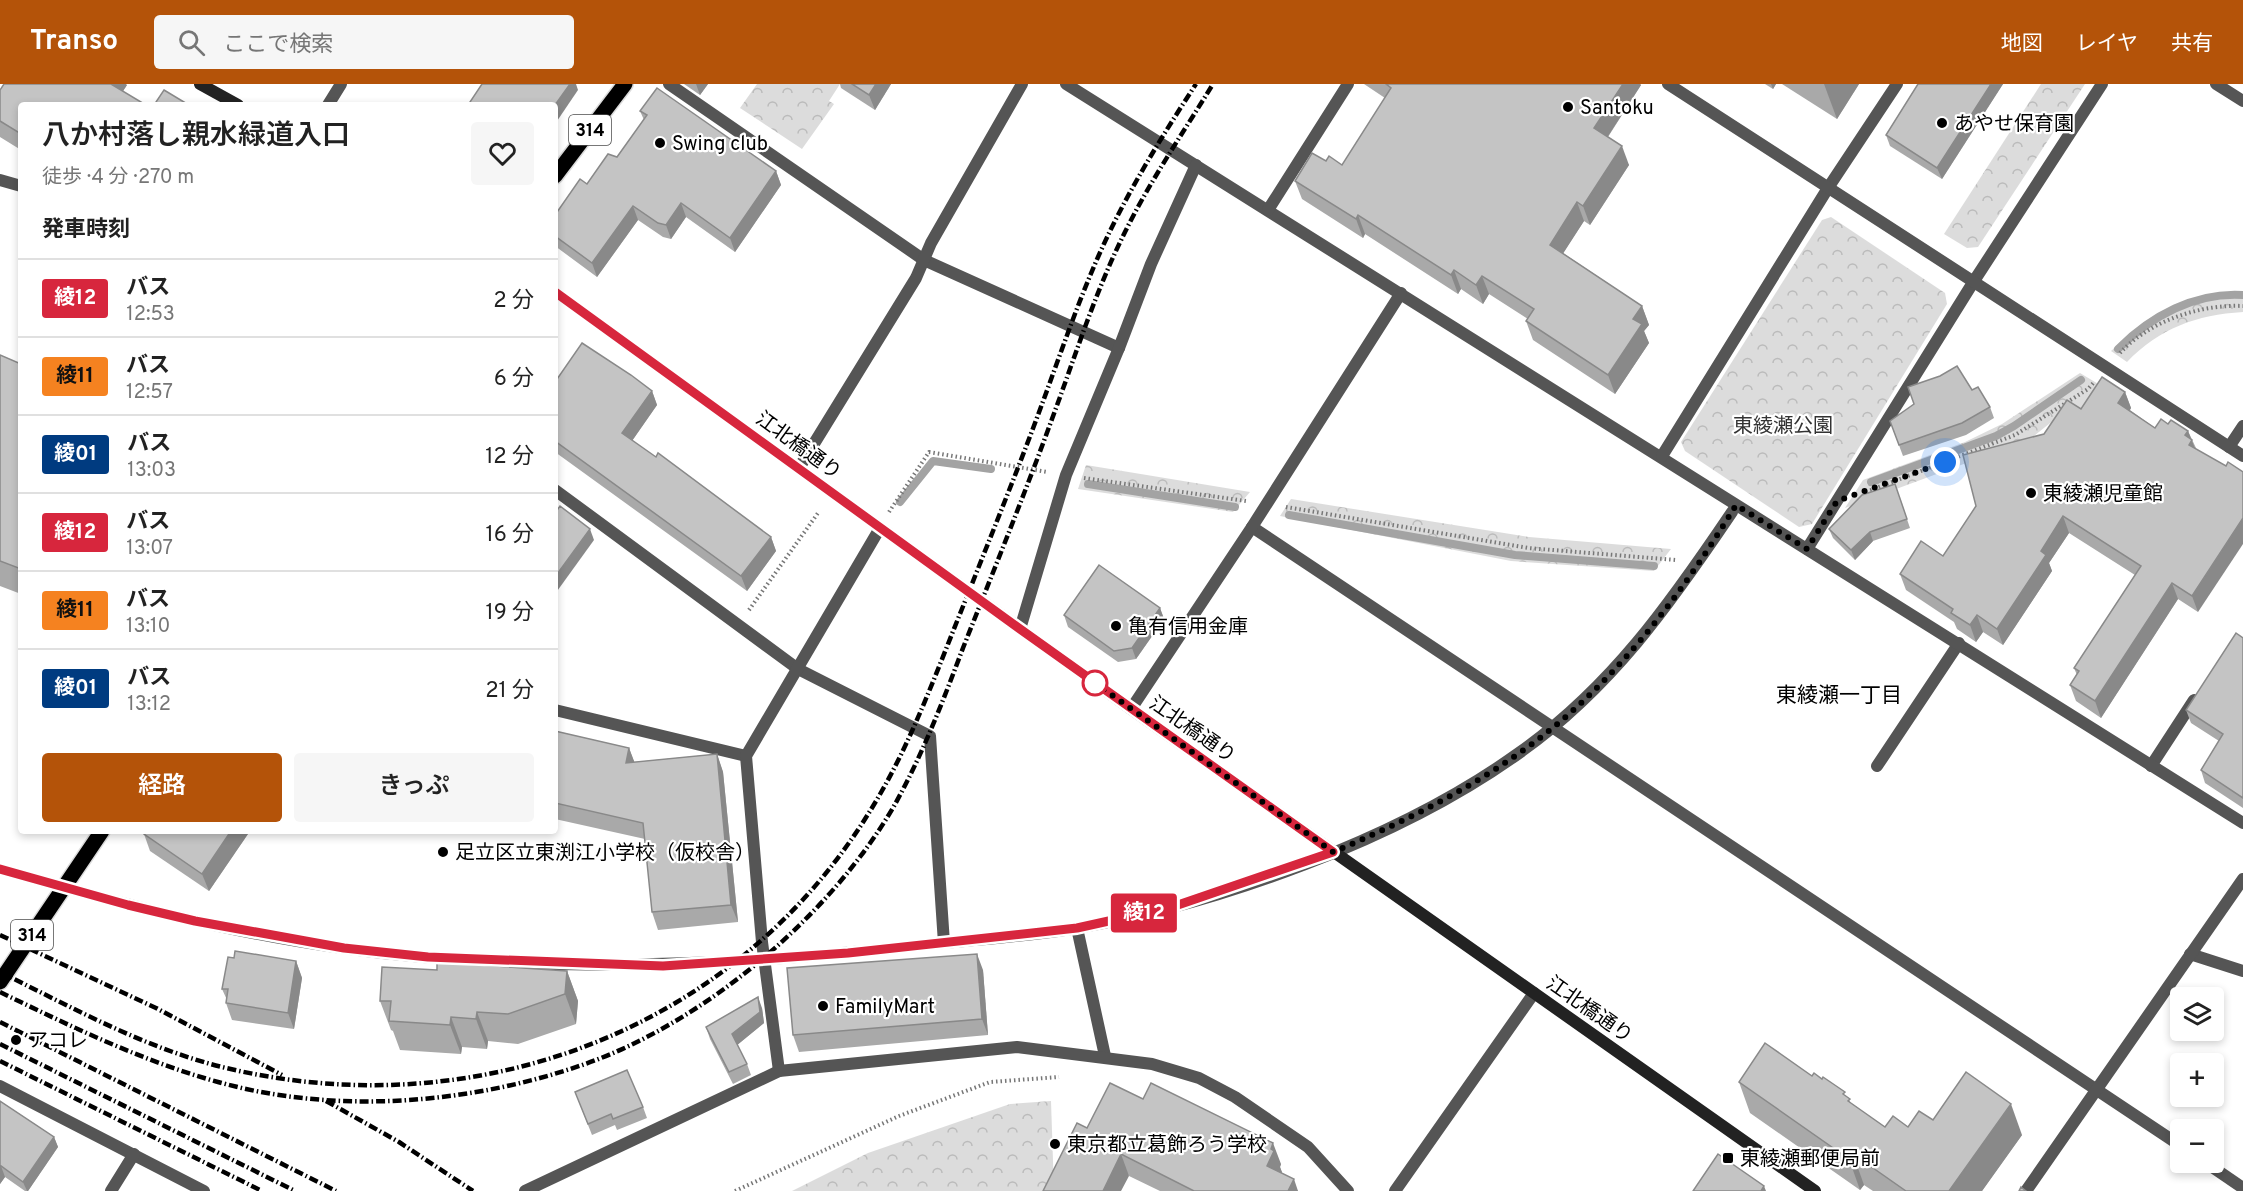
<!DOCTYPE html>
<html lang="ja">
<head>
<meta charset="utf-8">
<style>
	body { margin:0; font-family:Overpass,"Noto Sans JP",sans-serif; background:#f6f6f6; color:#222; height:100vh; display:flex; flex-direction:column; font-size:22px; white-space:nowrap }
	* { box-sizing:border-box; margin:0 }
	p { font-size:20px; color:#767676 }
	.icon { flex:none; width:33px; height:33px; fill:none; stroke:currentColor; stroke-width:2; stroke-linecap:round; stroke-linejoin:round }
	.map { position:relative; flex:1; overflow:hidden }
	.drawer { position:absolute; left:18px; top:18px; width:540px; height:732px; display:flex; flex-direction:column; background:#fff; border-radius:6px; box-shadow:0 3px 9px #0003 }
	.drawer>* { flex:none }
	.badge { padding:0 12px; border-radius:4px; font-size:21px; line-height:39px }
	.tools { position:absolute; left:2170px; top:903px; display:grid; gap:12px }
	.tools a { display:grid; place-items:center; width:54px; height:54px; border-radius:6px; background:#fff; box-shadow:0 3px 9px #0003; font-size:30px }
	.you { position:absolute; width:30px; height:30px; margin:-15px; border:4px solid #fff; border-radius:50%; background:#1a73e8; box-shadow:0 0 0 9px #1a73e833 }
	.map>.badge { position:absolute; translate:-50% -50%; box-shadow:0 0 0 3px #fff }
	h2 { padding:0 24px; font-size:22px; line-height:54px }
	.round { display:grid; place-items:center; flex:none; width:63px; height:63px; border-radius:6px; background:#f6f6f6 }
	.overview { display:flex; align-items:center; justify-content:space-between; height:102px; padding:0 24px }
	h1 { font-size:28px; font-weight:600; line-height:45px }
	.primary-button { display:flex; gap:12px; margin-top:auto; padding:12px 24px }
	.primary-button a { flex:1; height:69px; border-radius:6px; background:#b45309; color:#fff; font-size:24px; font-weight:600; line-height:69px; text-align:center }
	.primary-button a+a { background:#f6f6f6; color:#222 }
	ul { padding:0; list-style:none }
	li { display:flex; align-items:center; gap:18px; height:78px; padding:0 24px; border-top:2px solid #e0e0e0 }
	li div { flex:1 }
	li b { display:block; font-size:22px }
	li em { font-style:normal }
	li .badge { min-width:66px; font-weight:700; text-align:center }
	header { display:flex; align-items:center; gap:36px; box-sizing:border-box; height:84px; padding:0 30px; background:#b45309; color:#fff }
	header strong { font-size:28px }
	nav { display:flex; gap:33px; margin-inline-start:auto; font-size:21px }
	.search { width:420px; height:54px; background:#f6f6f6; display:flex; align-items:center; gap:15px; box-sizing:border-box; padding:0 21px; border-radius:6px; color:#767676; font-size:22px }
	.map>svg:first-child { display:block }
</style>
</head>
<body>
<header>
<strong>Transo</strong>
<div class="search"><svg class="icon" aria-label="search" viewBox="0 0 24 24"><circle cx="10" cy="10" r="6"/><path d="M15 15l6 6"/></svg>ここで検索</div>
<nav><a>地図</a><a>レイヤ</a><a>共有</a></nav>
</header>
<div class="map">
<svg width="2243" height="1107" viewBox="0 0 2243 1107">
	<defs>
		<pattern id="forest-crowns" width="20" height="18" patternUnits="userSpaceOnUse" patternTransform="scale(1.5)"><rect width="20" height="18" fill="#dcdcdc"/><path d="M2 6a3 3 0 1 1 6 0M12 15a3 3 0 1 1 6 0" fill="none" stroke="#bbb"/></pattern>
	</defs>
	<rect width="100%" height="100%" fill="#fff"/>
	<g fill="url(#forest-crowns)">
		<polygon points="757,0 840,0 829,17 834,20 802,65 740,24"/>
		<polygon points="2041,0 2085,0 1978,163 1967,164 1944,150"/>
		<polygon points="1831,133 1945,209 1947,220 1812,440 1799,443 1685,367 1681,358 1822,136"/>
		<path d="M2225,208L2243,209V228C2196,231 2160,244 2127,278L2111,267C2148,235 2175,215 2225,208Z"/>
		<polygon points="2080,289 2100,301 2083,324 2059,332 2019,364 1969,378 1845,424 1863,396 1965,358 2002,340"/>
		<polygon points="1086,381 1250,408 1233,428 1078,405"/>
		<polygon points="1291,415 1529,453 1671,465 1654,487 1511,477 1280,432"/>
		<polygon points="1051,1017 1054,1107 792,1107 868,1069 1010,1020"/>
	</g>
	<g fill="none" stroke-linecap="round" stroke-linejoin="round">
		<g stroke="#a3a3a3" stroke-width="8">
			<path d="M2118,265C2151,232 2195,208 2243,211"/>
			<polyline points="1871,398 1996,352 2014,342 2081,296"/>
			<polyline points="1088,400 1235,423"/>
			<polyline points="900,418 933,377 991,385"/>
			<polyline points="1289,431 1515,471 1654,482"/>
		</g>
		<g stroke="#dbdbdb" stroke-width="18">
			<g id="primary">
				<polyline points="555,92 625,0"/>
				<polyline points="0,898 102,747"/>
			</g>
		</g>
		<g stroke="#777" stroke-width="4" stroke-dasharray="1.5 3" stroke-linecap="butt">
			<path d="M2120,269C2149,237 2201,220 2243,222"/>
			<polyline points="1084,394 1246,417"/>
			<polyline points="1866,408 2015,351 2088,305 2095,297"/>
			<polyline points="1286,423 1528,464 1676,476"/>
			<polyline points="889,428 929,368 1047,388"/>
			<polyline points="749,526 818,429"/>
			<polyline points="735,1107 899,1032 990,998 1059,993"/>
		</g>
		<g stroke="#555" stroke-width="12">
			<polyline points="2229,363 2243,342"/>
			<polyline points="798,585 930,652 944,859"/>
			<polyline points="1877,682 1959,559"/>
			<polyline points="2151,682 2194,616"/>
			<polyline points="2190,870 2243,887"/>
		</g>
		<g stroke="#555" stroke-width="12">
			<polyline points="669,0 924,176 1119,264"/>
			<polyline points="1066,0 2243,739"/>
			<polyline points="2216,0 2243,17"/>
			<polyline points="0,96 21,102"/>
			<polyline points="1268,126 1348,0"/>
			<polyline points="1662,372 1828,104 1897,0"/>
			<polyline points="799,384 916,194 931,159 1022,0"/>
			<polyline points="555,406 798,585"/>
			<polyline points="1252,443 2181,1062"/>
			<polyline points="1807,465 1974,197 2102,0"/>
			<polyline points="1020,545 1066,391 1119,264 1151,180 1196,81"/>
			<polyline points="1131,625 1252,443 1401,209"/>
			<polyline points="555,626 746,672"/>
			<polyline points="1077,844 1105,972"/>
			<polyline points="779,987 762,858 746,672 880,444"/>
			<polyline points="0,1002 204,1107"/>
			<polyline points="2205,1078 2243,1104"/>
			<polyline points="111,1107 134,1070"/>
			<polyline points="525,1107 779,987 1017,963 1152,980 1199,994 1235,1013 1308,1063 1348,1107"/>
			<polyline points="1395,1107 1534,909"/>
			<polyline points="2026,1107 2243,795"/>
		</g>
		<g stroke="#555" stroke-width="12">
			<polyline points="1668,0 2243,372"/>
			<polyline points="328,21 341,0"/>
			<path d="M0,785C113,818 226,848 342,864C528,889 716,884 901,863C958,857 1015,854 1071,845C1218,821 1399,755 1519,669C1611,604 1670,520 1732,428"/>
		</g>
		<g stroke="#222" stroke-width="12">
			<polyline points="200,0 238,21"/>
			<polyline points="555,208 1131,625 1815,1107"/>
		</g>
		<use href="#primary" stroke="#000" stroke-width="15"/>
		<g stroke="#000" stroke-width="4.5" stroke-dasharray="9 3 1.5 3" stroke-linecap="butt">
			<polyline points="0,851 156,924 282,991"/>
			<path d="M0,888C71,923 145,964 222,983C479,1046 746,943 879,712C915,650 939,581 966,515C990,454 1015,393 1038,331C1063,264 1085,195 1118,131C1141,86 1168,43 1196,0"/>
			<path d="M0,908C70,942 142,977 218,998C336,1031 471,1020 585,980C705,938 831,831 894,722C922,672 943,617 963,564C993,488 1024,412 1052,335C1075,273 1095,208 1125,148C1150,97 1183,49 1213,0"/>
			<polyline points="0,938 336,1107"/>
			<polyline points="0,960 295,1107"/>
			<polyline points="0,977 262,1107"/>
			<polyline points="326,1017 399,1058 473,1107"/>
		</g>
	</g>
	<g fill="#a9a9a9">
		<polygon points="684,0 708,0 700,11"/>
		<polygon points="840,0 891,0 875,26 841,4"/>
		<polygon points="1364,0 1640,0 1641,1 1608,53 1629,81 1590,141 1584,137 1563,169 1642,222 1649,241 1644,247 1649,259 1615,310 1533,256 1526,237 1528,235 1489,210 1483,220 1461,205 1458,210 1365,150 1363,154 1302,115 1295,97 1326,77 1342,81 1385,14"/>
		<polygon points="1765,0 1776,0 1773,5"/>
		<polygon points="1782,0 1859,0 1837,35"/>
		<polygon points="1918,0 2003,0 1942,95 1890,62 1886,51"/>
		<polygon points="127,1 123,7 21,21 21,66 0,53 0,6"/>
		<polygon points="640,27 776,87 781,101 735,168 686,133 671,155 663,153 638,136 597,193 555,162 555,131 617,73 644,36"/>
		<polygon points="0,271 21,280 21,510 0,502"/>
		<polygon points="555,298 652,307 657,321 632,357 771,453 776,467 747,507 555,368"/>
		<polygon points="1972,306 1990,323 1994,334 1966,351 1903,372 1890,337"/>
		<polygon points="2125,308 2131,324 2130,326 2155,344 2168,340 2188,347 2196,364 2198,528 2178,515 2101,634 2076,617 2070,601 2077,591 2074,584 2135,491 2069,449 2049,479 2052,487 2003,561 1983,548 1976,558 1957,545 1954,538 1906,506 1900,490 1943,472 2044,350 2081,325"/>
		<polygon points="1895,400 1910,444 1873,457 1855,476 1833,454 1829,445"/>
		<polygon points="1160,524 1164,535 1136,575 1118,578 1068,543 1064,531"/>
		<polygon points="2243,554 2243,724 2205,699 2201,686 2219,657 2191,639 2186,626"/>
		<polygon points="555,647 629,664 634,678 717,670 723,688 738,838 658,846 652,828 645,755 555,735"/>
		<polygon points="250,747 209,807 150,767 144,750"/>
		<polygon points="296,877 302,894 294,945 232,936 226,919 227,916 222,905"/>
		<polygon points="437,886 567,887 578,917 576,940 518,960 488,957 487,965 462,963 461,970 400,966 393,947 391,946 380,917"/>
		<polygon points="983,886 988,951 799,968 793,951"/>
		<polygon points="762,924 764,939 737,961 747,980 751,991 733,1000 710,955 706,943"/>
		<polygon points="1812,992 1846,1012 1851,1019 1885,1043 1908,1043 1933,1036 2022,1051 1982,1107 1873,1107 1864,1101 1860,1106 1750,1029 1739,998"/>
		<polygon points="575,1008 643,1023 647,1034 617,1046 615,1041 592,1051"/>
		<polygon points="1143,1015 1281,1080 1280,1083 1282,1089 1298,1107 1160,1107 1129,1092 1087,1044"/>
		<polygon points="0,1017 54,1053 58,1063 28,1107 25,1107 5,1093 0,1100"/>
	</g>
	<g fill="#898989">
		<polygon points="109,0 126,0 127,1 115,19"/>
		<polygon points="570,0 576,0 578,6 555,40 555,21"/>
		<polygon points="696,0 708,0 700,11"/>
		<polygon points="876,0 891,0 875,26 869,11"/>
		<polygon points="1623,0 1640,0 1641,1 1601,63 1594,44"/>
		<polygon points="1771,0 1776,0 1773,5"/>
		<polygon points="1824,0 1859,0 1837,35"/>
		<polygon points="1991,0 2003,0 1942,95 1937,84"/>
		<polygon points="1622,62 1629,81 1590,141 1583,122"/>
		<polygon points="776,87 781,101 735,168 730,154"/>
		<polygon points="1577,118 1584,137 1557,179 1550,161"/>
		<polygon points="681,119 686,133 671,155 666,141"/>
		<polygon points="633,122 638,136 597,193 592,179"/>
		<polygon points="1358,131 1365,150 1363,154 1356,135"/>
		<polygon points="1454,186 1461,205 1458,210 1451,191"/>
		<polygon points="1482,192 1489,210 1483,220 1476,201"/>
		<polygon points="1642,222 1649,241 1644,247 1649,259 1615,310 1608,291 1633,235"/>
		<polygon points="652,307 657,321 627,364 622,349"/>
		<polygon points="2125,308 2131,324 2124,335 2118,319"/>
		<polygon points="2188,347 2198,372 2195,377 2185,351"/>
		<polygon points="2063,432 2069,449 2049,479 2052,487 2003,561 1997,545 2041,467"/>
		<polygon points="2243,434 2243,460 2198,528 2192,512"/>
		<polygon points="590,445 594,456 555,510 555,493"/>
		<polygon points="1870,448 1873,457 1855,476 1851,466"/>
		<polygon points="771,453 776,467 747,507 741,492"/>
		<polygon points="2172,499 2178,515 2101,634 2095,617"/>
		<polygon points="1160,524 1164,535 1136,575 1132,564"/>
		<polygon points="1977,531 1983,548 1976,558 1970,541"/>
		<polygon points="629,664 636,682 626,679"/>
		<polygon points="717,670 723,688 738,838 731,821"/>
		<polygon points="231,747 250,747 209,807 202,790"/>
		<polygon points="977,870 983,886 988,951 982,935"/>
		<polygon points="296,877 302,894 294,945 288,929"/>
		<polygon points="567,887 578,917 576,940 565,910"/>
		<polygon points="758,913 762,924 764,939 736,962 732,950"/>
		<polygon points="477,928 488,957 487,965 476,935"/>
		<polygon points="451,933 462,963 461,970 450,941"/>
		<polygon points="2011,1020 2022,1051 1982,1107 1949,1107"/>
		<polygon points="54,1053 58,1063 28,1107 27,1107 23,1098"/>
		<polygon points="1273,1059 1281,1080 1280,1083 1282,1088 1275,1103 1267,1082 1271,1065"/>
		<polygon points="1121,1070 1129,1092 1121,1107 1103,1107"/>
		<polygon points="1853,1070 1864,1101 1860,1106 1849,1075"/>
		<polygon points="1,1082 5,1093 0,1100 0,1084"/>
		<polygon points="1294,1095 1298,1107 1288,1107"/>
		<polygon points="1764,1102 1766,1107 1761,1107"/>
	</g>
	<g fill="#c4c4c4" stroke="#898989" stroke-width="1.5">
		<polygon points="4,0 111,0 146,21 21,21 21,50 0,37 0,6"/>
		<polygon points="482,0 570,0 555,21 468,21"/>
		<polygon points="852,0 876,0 869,11"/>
		<polygon points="1386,0 1623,0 1594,44 1622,62 1583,122 1577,118 1550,161 1642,222 1633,235 1642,240 1608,291 1526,237 1534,225 1482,192 1476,201 1454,186 1451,191 1358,131 1356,135 1295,97 1312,69 1326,77 1329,72 1342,81 1391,4"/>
		<polygon points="1918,0 1991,0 1937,84 1886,51"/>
		<polygon points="657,4 776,87 730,154 681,119 666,141 658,139 633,122 592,179 555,152 555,131 580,95 587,100 608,70 617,73 647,31 640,27"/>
		<polygon points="164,6 189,21 154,21"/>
		<polygon points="582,259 631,291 652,307 622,349 656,373 658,369 771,453 741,492 555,357 555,298"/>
		<polygon points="0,271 21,280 21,485 0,477"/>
		<polygon points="1957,282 1972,306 1978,303 1990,323 1962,339 1899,361 1890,337 1914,320 1908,303 1940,292"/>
		<polygon points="2102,293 2125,308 2118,319 2155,344 2161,335 2168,340 2171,336 2188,347 2185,351 2192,356 2189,361 2226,382 2228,378 2243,388 2243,434 2192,512 2172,499 2095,617 2070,601 2079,587 2074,584 2141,482 2063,432 2041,467 2046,471 1997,545 1977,531 1970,541 1951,529 1953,525 1900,490 1921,457 1943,472 1976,422 1963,371 2044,350 2067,316 2081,325"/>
		<polygon points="1895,400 1907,435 1870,448 1851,466 1829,445 1862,411"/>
		<polygon points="560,422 590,445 555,493 555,429"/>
		<polygon points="1099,481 1160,524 1132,564 1114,567 1064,531"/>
		<polygon points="2236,549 2243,554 2243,714 2201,686 2223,650 2186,626"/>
		<polygon points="555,647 629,664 626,679 717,670 731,821 652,828 643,739 555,719"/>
		<polygon points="146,747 231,747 202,790 144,750"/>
		<polygon points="235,867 296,877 288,929 226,919 228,905 222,905 228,873 234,874"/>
		<polygon points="977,870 982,935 793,951 787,884"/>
		<polygon points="437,878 567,887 565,910 508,930 477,928 476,935 451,933 450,941 389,937 391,917 380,917 382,883 437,886"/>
		<polygon points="758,913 760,928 732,950 747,980 729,988 706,943"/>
		<polygon points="1765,959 1812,992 1814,989 1822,995 1823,993 1845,1008 1843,1010 1850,1015 1848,1017 1885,1043 1893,1032 1908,1043 1919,1027 1933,1036 1966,988 2011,1020 1949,1107 1906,1107 1853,1070 1849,1075 1739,998"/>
		<polygon points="627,986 643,1023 613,1035 611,1030 588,1040 575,1008"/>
		<polygon points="1110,999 1143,1015 1151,999 1273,1059 1271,1065 1274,1067 1267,1082 1294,1095 1288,1107 1194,1107 1121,1070 1103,1107 1043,1107 1077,1039 1087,1044"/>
		<polygon points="0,1017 54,1053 23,1098 1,1082 0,1084"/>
		<polygon points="1718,1070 1764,1102 1761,1107 1693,1107"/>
		<polygon points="2021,1103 2026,1107 2019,1107"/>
	</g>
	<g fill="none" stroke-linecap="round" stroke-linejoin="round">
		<g stroke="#fff" stroke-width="14">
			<polyline id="line" points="0,785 128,821 195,837 344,864 428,873 663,882 848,869 1077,844 1172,823 1333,768 1020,545 555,208"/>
		</g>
		<use href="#line" stroke="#d7263d" stroke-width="9"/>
		<path stroke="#000" stroke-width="6" stroke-dasharray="0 10.8" d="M1095,599L1333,768C1397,741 1461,710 1518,670C1610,606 1679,515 1736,421L1807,465L1837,417L1945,378"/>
	</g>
	<g fill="#000" stroke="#fff" stroke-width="2">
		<circle cx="1568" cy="23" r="6"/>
		<circle cx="1942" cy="39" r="6"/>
		<circle cx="660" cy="59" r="6"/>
		<circle cx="2031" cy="409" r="6"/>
		<circle cx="1116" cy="542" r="6"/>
		<circle cx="443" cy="768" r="6"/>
		<circle cx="823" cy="922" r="6"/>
		<circle cx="16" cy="956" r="6"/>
		<circle cx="1055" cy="1060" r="6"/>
		<rect x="1722" y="1068" width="12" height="12" rx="3"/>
	</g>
	<circle fill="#fff" stroke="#d7263d" stroke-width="3" cx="1095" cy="599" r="12"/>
	<g text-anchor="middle" stroke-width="4.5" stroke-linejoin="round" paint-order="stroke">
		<g fill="#fff" stroke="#4c4c4c" stroke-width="1.5">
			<rect x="569" y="31" width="42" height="30" rx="4.5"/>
			<rect x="11" y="836" width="42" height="30" rx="4.5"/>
		</g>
		<g font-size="18" font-weight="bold" fill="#000">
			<text x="590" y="52">314</text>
			<text x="32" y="857">314</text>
		</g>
		<g font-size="20" fill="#000" stroke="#fff" text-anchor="start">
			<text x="1580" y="30">Santoku</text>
			<text x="1954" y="46">あやせ保育園</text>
			<text x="672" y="66">Swing club</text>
			<text x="2043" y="416">東綾瀬児童館</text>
			<text x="1128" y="549">亀有信用金庫</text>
			<text x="455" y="775">足立区立東渕江小学校（仮校舎）</text>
			<text x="835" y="929">FamilyMart</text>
			<text x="28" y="963">アコレ</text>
			<text x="1067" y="1067">東京都立葛飾ろう学校</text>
			<text x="1740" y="1081">東綾瀬郵便局前</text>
		</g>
		<g font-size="20" fill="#333" stroke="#fff">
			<text x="1783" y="348">東綾瀬公園</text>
		</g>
		<g font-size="20" fill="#000" stroke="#fff">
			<text transform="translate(799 361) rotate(36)" y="7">江北橋通り</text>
			<text transform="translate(1193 645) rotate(35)" y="7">江北橋通り</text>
			<text transform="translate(1590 925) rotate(35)" y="7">江北橋通り</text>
		</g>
		<g font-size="21" fill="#000" stroke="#fff">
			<text x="1839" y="618">東綾瀬一丁目</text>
		</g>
	</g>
</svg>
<div class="tools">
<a><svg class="icon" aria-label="layers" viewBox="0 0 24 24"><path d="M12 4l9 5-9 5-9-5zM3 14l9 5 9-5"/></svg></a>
<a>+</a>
<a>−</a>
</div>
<div class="you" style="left:1945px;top:378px"></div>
<b class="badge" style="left:1144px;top:829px;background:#d7263d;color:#fff">綾12</b>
<section class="drawer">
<div class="overview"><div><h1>八か村落し親水緑道入口</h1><p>徒歩 · 4 分 · 270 m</p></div><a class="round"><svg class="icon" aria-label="heart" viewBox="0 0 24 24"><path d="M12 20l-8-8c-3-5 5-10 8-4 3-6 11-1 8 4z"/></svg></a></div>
<h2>発車時刻</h2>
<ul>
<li><span class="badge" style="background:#d7263d;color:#fff">綾12</span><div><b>バス</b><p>12:53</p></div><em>2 分</em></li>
<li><span class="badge" style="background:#f58220;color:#111">綾11</span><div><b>バス</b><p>12:57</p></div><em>6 分</em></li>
<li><span class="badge" style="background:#003b80;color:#fff">綾01</span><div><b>バス</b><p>13:03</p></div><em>12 分</em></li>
<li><span class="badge" style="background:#d7263d;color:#fff">綾12</span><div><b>バス</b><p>13:07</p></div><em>16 分</em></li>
<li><span class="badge" style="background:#f58220;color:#111">綾11</span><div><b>バス</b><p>13:10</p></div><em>19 分</em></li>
<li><span class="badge" style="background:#003b80;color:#fff">綾01</span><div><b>バス</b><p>13:12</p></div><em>21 分</em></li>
</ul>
<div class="primary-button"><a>経路</a><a>きっぷ</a></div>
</section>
</div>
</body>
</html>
